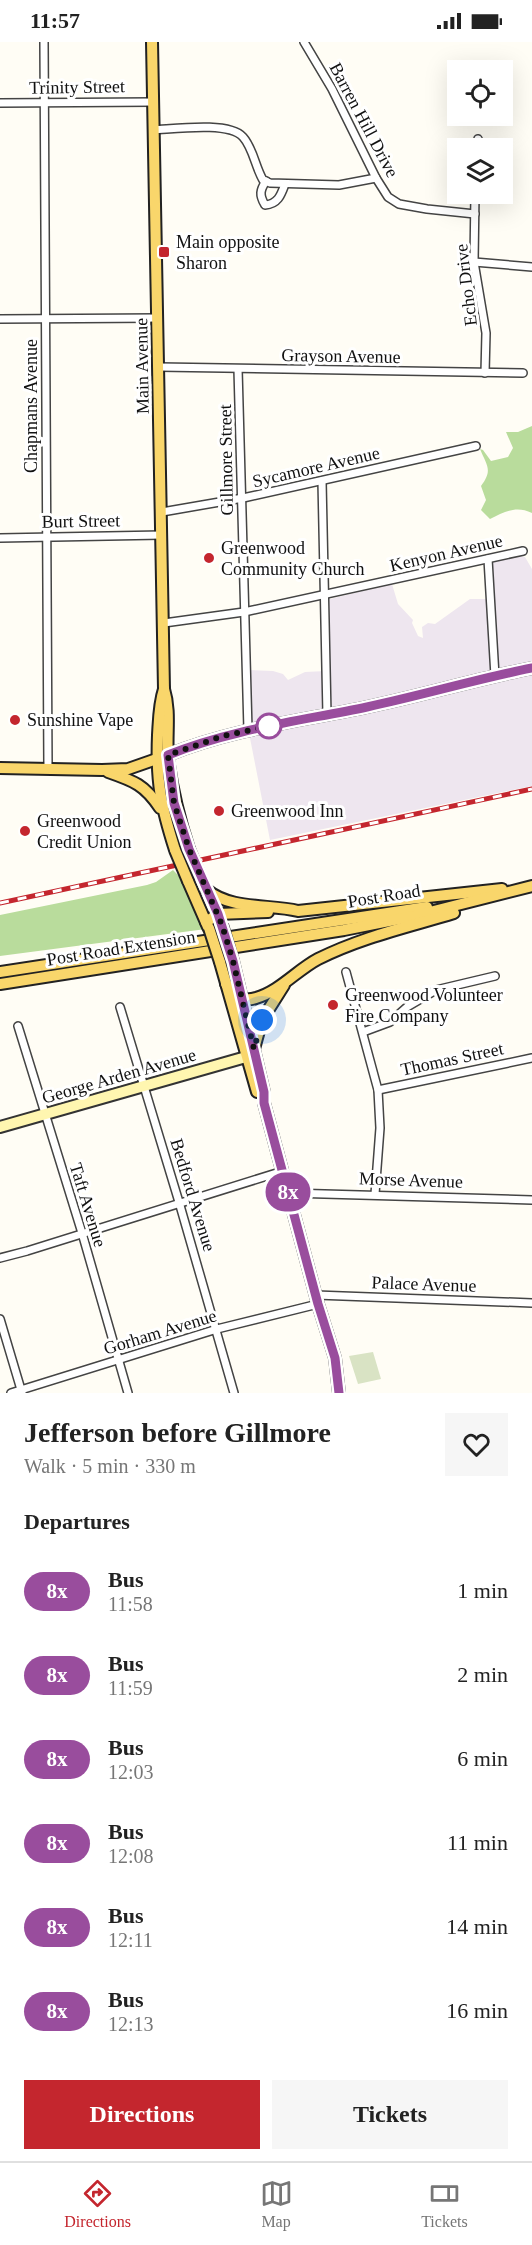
<!DOCTYPE html>
<html lang="en">
<head>
<meta charset="utf-8">
<style>
	body { margin:0; font-family:Georgia,serif; background:#f6f6f6; color:#222; height:100vh; display:flex; flex-direction:column; font-size:22px; white-space:nowrap }
	* { box-sizing:border-box; margin:0 }
	p { font-size:20px; color:#767676 }
	.icon { flex:none; width:33px; height:33px; fill:none; stroke:currentColor; stroke-width:2; stroke-linecap:round; stroke-linejoin:round }
	.map { position:relative; height:1351px; overflow:hidden }
	.sheet { display:flex; flex-direction:column; background:#fff; flex:1 }
	.sheet>* { flex:none }
	.badge { padding:0 12px; border-radius:20px; font-size:21px; line-height:39px }
	.fabs { position:absolute; left:447px; top:18px; display:grid; gap:12px }
	.fabs a { display:grid; place-items:center; width:66px; height:66px; border-radius:0px; background:#fff; box-shadow:0 6px 24px #0002; font-size:30px }
	.you { position:absolute; width:30px; height:30px; margin:-15px; border:4px solid #fff; border-radius:50%; background:#1a73e8; box-shadow:0 0 0 9px #1a73e833 }
	.map>.badge { position:absolute; translate:-50% -50%; box-shadow:0 0 0 3px #fff }
	h2 { padding:0 24px; font-size:22px; line-height:54px }
	.round { display:grid; place-items:center; flex:none; width:63px; height:63px; border-radius:0px; background:#f6f6f6 }
	.overview { display:flex; align-items:center; justify-content:space-between; height:102px; padding:0 24px }
	h1 { font-size:28px; font-weight:800; line-height:45px }
	.button { display:flex; gap:12px; margin-top:auto; padding:12px 24px }
	.button a { flex:1; height:69px; border-radius:0px; background:#c4262e; color:#fff; font-size:24px; font-weight:800; line-height:69px; text-align:center }
	.button a+a { background:#f6f6f6; color:#222 }
	ul { padding:0; list-style:none }
	li { display:flex; align-items:center; gap:18px; height:84px; padding:0 24px }
	li div { flex:1 }
	li b { display:block; font-size:22px }
	li em { font-style:normal }
	li .badge { min-width:66px; font-weight:700; text-align:center }
	.status { display:flex; justify-content:space-between; align-items:center; height:42px; padding:0 30px; background:#fff; direction:ltr }
	.status svg { height:16px; fill:currentColor }
	.tab-bar { display:flex; justify-content:space-around; align-items:center; height:84px; border-top:2px solid #e0e0e0; background:#fff; font-size:16px; color:#767676 }
	.tab-bar a { display:grid; justify-items:center; gap:3px }
	.tab-bar .active { color:#c4262e }
	.map>svg:first-child { display:block }
</style>
</head>
<body>
<div class="status"><b>11:57</b><svg viewBox="0 0 49 12"><path d="M0 12V9h3v3zM5 12V6h3v6zM10 12V3h3v9zM15 12V0h3v12zM26 1h20v11H26zM47 4h2v5h-2z"/></svg></div>
<div class="map">
<svg width="532" height="1351" viewBox="0 0 532 1351">
	<rect width="100%" height="100%" fill="#fffdf5"/>
	<polygon fill="#eee6ef" points="517,514 525,515 532,527 532,744 270,798 249,691 248,628 273,629 283,632 288,638 305,630 326,629 326,558 387,543 392,542 398,562 413,578 412,581 418,594 423,596 422,585 428,581 435,582 470,557 489,557 488,522"/>
	<g fill="#b9dc9c">
		<path d="M532,384V471C516,463 504,470 490,477L481,468L486,458L481,444C493,428 487,424 480,407L483,408L491,419L508,415L513,406L506,390H518Z"/>
		<polygon points="173,828 185,840 206,887 0,914 0,873 147,843 156,840"/>
	</g>
	<polygon fill="#d9e3c4" points="373,1310 381,1337 358,1342 349,1314"/>
	<g fill="none" stroke-linecap="round" stroke-linejoin="round">
		<g stroke="#444" stroke-width="10">
			<g id="street">
				<polyline points="44,0 48,727"/>
				<polyline points="304,0 332,47 376,136 388,155 399,162 427,167 475,172"/>
				<polyline points="0,61 154,60"/>
				<path d="M154,88C174,87 229,79 243,95C253,106 255,124 263,138L270,141L339,143L376,136"/>
				<polyline points="477,106 478,97"/>
				<path d="M266,139C260,148 259,153 265,163C278,162 281,153 285,142"/>
				<polyline points="475,152 474,220 486,291 485,331"/>
				<polyline points="474,220 532,225"/>
				<polyline points="0,277 158,276"/>
				<polyline points="159,325 523,331"/>
				<polyline points="238,327 248,688"/>
				<polyline points="322,439 327,673"/>
				<polyline points="162,470 243,456 476,404"/>
				<polyline points="0,496 162,493"/>
				<polyline points="488,517 495,634"/>
				<polyline points="164,581 244,570 523,509"/>
				<polyline points="346,930 378,1048 380,1086 375,1152"/>
				<polyline points="120,965 179,1160 234,1351"/>
				<polyline points="18,984 82,1191 128,1351"/>
				<polyline points="363,990 390,980 407,965 436,948 495,934"/>
				<polyline points="378,1048 532,1016"/>
				<polyline points="289,1151 532,1158"/>
				<polyline points="0,1216 27,1209 283,1129"/>
				<polyline points="316,1253 532,1261"/>
				<polyline points="0,1277 22,1351"/>
				<polyline points="11,1351 217,1287 318,1262"/>
			</g>
		</g>
		<g stroke="#333" stroke-width="14">
			<g id="secondary">
				<path d="M168,713C232,687 300,679 367,665C423,653 477,637 532,626"/>
				<polyline points="0,1085 246,1015"/>
			</g>
		</g>
		<g stroke="#222" stroke-width="14">
			<g id="primary">
				<path d="M152,0L164,647C171,670 166,692 168,716C172,748 179,776 189,807"/>
				<path d="M164,647C159,662 159,677 158,693C156,740 161,764 175,808"/>
				<polyline points="0,726 102,728 128,727 168,713"/>
				<path d="M108,730C134,739 145,743 160,766"/>
				<polyline points="188,839 208,885"/>
				<path d="M207,848C231,868 270,862 298,869L502,847"/>
				<polyline points="206,880 218,872 268,870"/>
				<polyline points="233,919 264,1050 264,1061 318,1262 335,1316 339,1351"/>
				<polyline points="220,920 257,1050"/>
				<polyline points="0,930 427,865"/>
				<polyline points="0,942 344,888 414,874 532,844"/>
				<path d="M226,942C234,952 241,961 256,956C280,949 297,928 318,917C362,895 408,885 454,871"/>
				<polyline points="254,1007 262,978 284,943"/>
			</g>
		</g>
		<use href="#street" stroke="#fff" stroke-width="7"/>
		<use href="#secondary" stroke="#fff6b0" stroke-width="10"/>
		<use href="#primary" stroke="#f9d66b" stroke-width="10"/>
		<g stroke="#c4262e" stroke-width="5">
			<polyline id="rail" points="0,861 532,747"/>
		</g>
		<use href="#rail" stroke="#fff" stroke-width="3" stroke-dasharray="9" stroke-linecap="butt"/>
		<g stroke="#222" stroke-width="14" stroke-linecap="butt">
			<g id="primary-bridge">
				<polyline points="189,807 201,836"/>
				<polyline points="175,808 188,839"/>
				<polyline points="222,883 233,919"/>
				<polyline points="209,886 220,920"/>
			</g>
		</g>
		<use href="#primary-bridge" stroke="#f9d66b" stroke-width="10"/>
	</g>
	<g fill="none" stroke-linecap="round" stroke-linejoin="round">
		<g stroke="#fff" stroke-width="14">
			<path id="line" d="M339,1351L335,1316L318,1262L264,1061V1050L233,919L218,872L189,807L174,761L168,713C232,687 300,679 367,665C423,653 477,637 532,626"/>
		</g>
		<use href="#line" stroke="#994d9d" stroke-width="9"/>
		<polyline stroke="#111" stroke-width="6" stroke-dasharray="0 10.8" points="262,978 254,1007 233,919 222,883 189,807 174,761 168,713 223,694 269,684"/>
	</g>
	<g fill="#c4262e" stroke="#fff" stroke-width="2">
		<rect x="158" y="204" width="12" height="12" rx="3"/>
		<circle cx="209" cy="516" r="6"/>
		<circle cx="15" cy="678" r="6"/>
		<circle cx="219" cy="769" r="6"/>
		<circle cx="25" cy="789" r="6"/>
		<circle cx="333" cy="963" r="6"/>
	</g>
	<circle fill="#fff" stroke="#994d9d" stroke-width="3" cx="269" cy="684" r="12"/>
	<g text-anchor="middle" stroke-width="6" stroke-linejoin="round" paint-order="stroke">
		<g font-size="18" fill="#111" stroke="#fff">
			<text transform="translate(77 45) rotate(-1)" y="6">Trinity Street</text>
			<text transform="translate(364 78) rotate(62)" y="6">Barren Hill Drive</text>
			<text transform="translate(466 243) rotate(-97)" y="6">Echo Drive</text>
			<text transform="translate(341 314) rotate(1)" y="6">Grayson Avenue</text>
			<text transform="translate(142 324) rotate(-91)" y="6">Main Avenue</text>
			<text transform="translate(31 364) rotate(-90)" y="6">Chapmans Avenue</text>
			<text transform="translate(226 418) rotate(-91)" y="6">Gillmore Street</text>
			<text transform="translate(316 425) rotate(-13)" y="6">Sycamore Avenue</text>
			<text transform="translate(81 479) rotate(-1)" y="6">Burt Street</text>
			<text transform="translate(446 511) rotate(-13)" y="6">Kenyon Avenue</text>
			<text transform="translate(384 854) rotate(-9)" y="6">Post Road</text>
			<text transform="translate(121 906) rotate(-9)" y="6">Post Road Extension</text>
			<text transform="translate(452 1017) rotate(-12)" y="6">Thomas Street</text>
			<text transform="translate(119 1034) rotate(-16)" y="6">George Arden Avenue</text>
			<text transform="translate(411 1138) rotate(2)" y="6">Morse Avenue</text>
			<text transform="translate(193 1153) rotate(73)" y="6">Bedford Avenue</text>
			<text transform="translate(88 1163) rotate(73)" y="6">Taft Avenue</text>
			<text transform="translate(424 1242) rotate(2)" y="6">Palace Avenue</text>
			<text transform="translate(160 1290) rotate(-17)" y="6">Gorham Avenue</text>
		</g>
		<g font-size="18" fill="#111" stroke="#fff" text-anchor="start">
			<text x="176" y="206">Main opposite<tspan x="176" dy="21">Sharon</tspan></text>
			<text x="221" y="512">Greenwood<tspan x="221" dy="21">Community Church</tspan></text>
			<text x="27" y="684">Sunshine Vape</text>
			<text x="231" y="775">Greenwood Inn</text>
			<text x="37" y="785">Greenwood<tspan x="37" dy="21">Credit Union</tspan></text>
			<text x="345" y="959">Greenwood Volunteer<tspan x="345" dy="21">Fire Company</tspan></text>
		</g>
	</g>
</svg>
<div class="fabs">
<a><svg class="icon" aria-label="locate" viewBox="0 0 24 24"><circle cx="12" cy="12" r="6"/><path d="M12 2v4M12 18v4M2 12h4M18 12h4"/></svg></a>
<a><svg class="icon" aria-label="layers" viewBox="0 0 24 24"><path d="M12 4l9 5-9 5-9-5zM3 14l9 5 9-5"/></svg></a>
</div>
<div class="you" style="left:262px;top:978px"></div>
<b class="badge" style="left:288px;top:1150px;background:#994d9d;color:#fff">8x</b>
</div>
<section class="sheet">
<div class="overview"><div><h1>Jefferson before Gillmore</h1><p>Walk · 5 min · 330 m</p></div><a class="round"><svg class="icon" aria-label="heart" viewBox="0 0 24 24"><path d="M12 20l-8-8c-3-5 5-10 8-4 3-6 11-1 8 4z"/></svg></a></div>
<h2>Departures</h2>
<ul>
<li><span class="badge" style="background:#994d9d;color:#fff">8x</span><div><b>Bus</b><p>11:58</p></div><em>1 min</em></li>
<li><span class="badge" style="background:#994d9d;color:#fff">8x</span><div><b>Bus</b><p>11:59</p></div><em>2 min</em></li>
<li><span class="badge" style="background:#994d9d;color:#fff">8x</span><div><b>Bus</b><p>12:03</p></div><em>6 min</em></li>
<li><span class="badge" style="background:#994d9d;color:#fff">8x</span><div><b>Bus</b><p>12:08</p></div><em>11 min</em></li>
<li><span class="badge" style="background:#994d9d;color:#fff">8x</span><div><b>Bus</b><p>12:11</p></div><em>14 min</em></li>
<li><span class="badge" style="background:#994d9d;color:#fff">8x</span><div><b>Bus</b><p>12:13</p></div><em>16 min</em></li>
</ul>
<div class="button"><a>Directions</a><a>Tickets</a></div>
</section>
<nav class="tab-bar">
<a class="active"><svg class="icon" aria-label="directions" viewBox="0 0 24 24"><path d="M12 3l9 9-9 9-9-9zM9 14v-3h6M13 9l2 2-2 2"/></svg>Directions</a>
<a><svg class="icon" aria-label="map" viewBox="0 0 24 24"><path d="M3 6l6-2 6 2 6-2v14l-6 2-6-2-6 2zM9 4v14M15 6v14"/></svg>Map</a>
<a><svg class="icon" aria-label="tickets" viewBox="0 0 24 24"><path d="M3 7h18v10H3zM15 7v10"/></svg>Tickets</a>
</nav>
</body>
</html>
